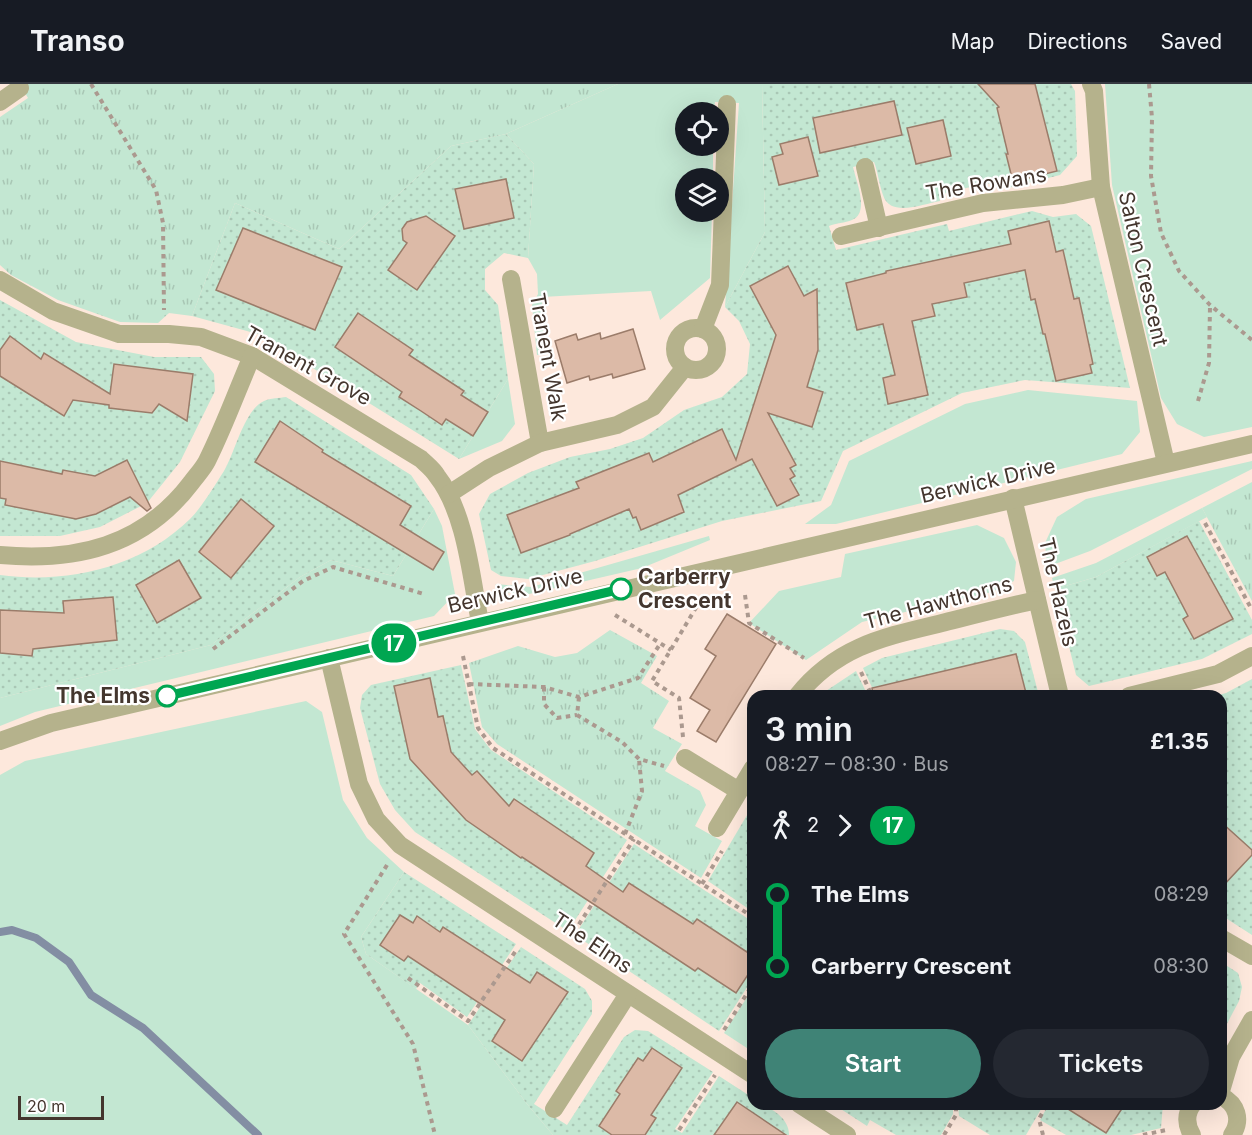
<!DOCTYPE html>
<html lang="en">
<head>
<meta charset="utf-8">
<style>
	body { margin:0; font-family:Inter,sans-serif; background:#242831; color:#f1f3f6; height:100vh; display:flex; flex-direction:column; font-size:22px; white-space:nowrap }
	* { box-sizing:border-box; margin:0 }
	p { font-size:20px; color:#9ea1a6 }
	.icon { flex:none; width:33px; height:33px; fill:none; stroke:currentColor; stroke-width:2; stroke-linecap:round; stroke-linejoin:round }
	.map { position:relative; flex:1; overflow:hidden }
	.drawer { position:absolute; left:747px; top:606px; width:480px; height:420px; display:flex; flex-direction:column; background:#171b24; border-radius:18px; box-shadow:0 6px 24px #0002 }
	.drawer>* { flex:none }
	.badge { padding:0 12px; border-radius:20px; font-size:21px; line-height:39px }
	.fabs { position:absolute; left:675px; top:18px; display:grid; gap:12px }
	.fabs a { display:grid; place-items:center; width:54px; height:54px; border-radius:50%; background:#171b24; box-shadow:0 6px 24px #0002; font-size:30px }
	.scale { position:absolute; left:18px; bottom:15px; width:86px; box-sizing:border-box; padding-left:6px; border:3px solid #44362e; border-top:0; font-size:16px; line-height:21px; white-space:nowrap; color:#44362e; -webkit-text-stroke:4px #fff; paint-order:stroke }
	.map>.badge { position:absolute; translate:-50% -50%; box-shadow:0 0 0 3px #fff }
	.legs { display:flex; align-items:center; gap:9px; height:66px; padding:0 18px; font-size:20px }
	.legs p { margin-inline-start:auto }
	.head { display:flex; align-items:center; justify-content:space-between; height:102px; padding:0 18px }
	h1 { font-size:33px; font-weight:600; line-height:45px }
	.button { display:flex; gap:12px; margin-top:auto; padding:12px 18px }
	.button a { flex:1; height:69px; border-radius:36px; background:#3f8376; color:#fff; font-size:24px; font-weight:600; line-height:69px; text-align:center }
	.button a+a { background:#242831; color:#f1f3f6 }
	ul { padding:0 18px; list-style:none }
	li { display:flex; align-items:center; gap:21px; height:72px; font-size:22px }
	li i { display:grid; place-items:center; width:9px; height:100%; margin:0 8px; background:currentColor }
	li i::after { content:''; width:15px; height:15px; margin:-8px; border:4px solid; border-radius:50%; background:#171b24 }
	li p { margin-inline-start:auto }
	li:first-child i { background:linear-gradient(#0000 50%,currentColor 0) }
	li:last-child i { background:linear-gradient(currentColor 50%,#0000 0) }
	header { display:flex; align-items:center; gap:36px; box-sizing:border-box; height:84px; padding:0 30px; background:#171b24; border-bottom:2px solid #363941 }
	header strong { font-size:28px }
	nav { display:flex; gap:33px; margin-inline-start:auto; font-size:21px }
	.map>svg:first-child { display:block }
</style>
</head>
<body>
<header>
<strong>Transo</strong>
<nav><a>Map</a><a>Directions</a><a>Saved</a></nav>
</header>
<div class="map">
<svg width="1252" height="1051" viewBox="0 0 1252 1051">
	<defs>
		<pattern id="park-tufts" width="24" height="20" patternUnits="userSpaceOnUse" patternTransform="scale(1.5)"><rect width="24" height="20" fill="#c3e7d2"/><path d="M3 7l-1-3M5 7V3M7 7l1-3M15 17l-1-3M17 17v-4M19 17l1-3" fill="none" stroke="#a9c7b5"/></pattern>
		<pattern id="garden-dots" width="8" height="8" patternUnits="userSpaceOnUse" patternTransform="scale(1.5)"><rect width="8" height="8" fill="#c3e7d2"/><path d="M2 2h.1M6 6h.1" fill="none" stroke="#a9c7b5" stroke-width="1.8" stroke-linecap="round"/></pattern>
	</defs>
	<rect width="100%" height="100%" fill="#fde8dc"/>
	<g fill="#c3e7d2">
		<polygon points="618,0 762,0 765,148 725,223 739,19 715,18 714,28 686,28 686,62 713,62 713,94 686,94 686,128 712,128 710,194 660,236 651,207 542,213 544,270 537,271 532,221 538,210 537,190 528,174 534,80 506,50"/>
		<polygon points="1105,0 1252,0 1252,343 1204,353 1177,340 1161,314 1112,101"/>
		<polygon points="508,295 515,340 502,357 459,375"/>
		<polygon points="1028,306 1137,317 1140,348 1122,370 836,440 805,440 831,421 849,377 965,320"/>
		<polygon points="1252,377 1252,385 1090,467 1047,483 1045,459 1057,433 1086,415"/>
		<polygon points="1202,424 1207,433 1096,493 1055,505 1052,494 1096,479"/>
		<polygon points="434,425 442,442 455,510 434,532 35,628 0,642 0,614 211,561 300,493 331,476 393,492"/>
		<polygon points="977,441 1004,454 1016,478 1014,497 992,508 862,538 806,576 749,539 779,507 841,493 845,470"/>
		<polygon points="709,452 710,456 642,484 525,511 506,508 495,500 531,503"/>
		<polygon points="306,617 322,628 343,716 367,754 404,788 361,853 366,870 468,941 527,1020 553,1051 0,1051 0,691 25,677"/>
		<polygon points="753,904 753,968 724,949"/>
	</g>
	<g fill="url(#park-tufts)">
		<polygon points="20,0 618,0 506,50 451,62 339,165 235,119 192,232 169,229 158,239 120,238 58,216 11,191 0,181 0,33 28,14"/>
		<polygon points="1252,398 1252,517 1202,424"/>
		<polygon points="610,546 657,572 641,599 669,617 653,644 682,660 665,687 700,707 706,721 695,742 722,757 701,794 497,660 482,643 469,579 518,562 555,573 577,569"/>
	</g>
	<g fill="url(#garden-dots)">
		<path d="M762,0H1071L1075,7L1077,72L1060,91L1008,104L986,99L939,111L940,117C923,120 890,134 883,111C879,100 878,88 874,78L853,83C856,97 870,129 852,136C845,139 836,139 829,142L836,166L947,140L949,147L1032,127L1053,133L1076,130L1091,142L1130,304L1025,296L962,309L843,367L821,417L722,437L595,477L528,495L501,492L491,486L479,430L490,410L528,389L570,373L610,365L643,354L684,326L722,313L747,290L750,260L739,237L725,223L765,148Z"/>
		<polygon points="506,50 534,80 528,174 504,169 485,185 485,206 498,221 508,295 459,375 258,250 192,232 235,119 339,165 451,62"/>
		<polygon points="0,216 76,258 154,273 201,273 214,290 215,307 180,378 147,419 100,443 60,452 0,452"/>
		<path d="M286,313L411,391L434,425L393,492L331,476L300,493L211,561L0,614V491C67,500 140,484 190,435C202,423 215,401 224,387C235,369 244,326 264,317C270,314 280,314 286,313Z"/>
		<polygon points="1199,437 1252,536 1252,550 1202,575 1089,602 1076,591 1055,505 1096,493"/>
		<polygon points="1000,545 1014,547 1025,558 1039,612 876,612 863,584 882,574"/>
		<polygon points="461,581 475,645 491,666 627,756 568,847 415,748 395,726 380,700 360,624 362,611 371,601"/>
		<polygon points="856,587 868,612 822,612 826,607"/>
		<polygon points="1252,595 1252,851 1221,831 1221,612 1215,612 1226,609"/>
		<polygon points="753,721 753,828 708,797"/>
		<polygon points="634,760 753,838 753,894 719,947 575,851"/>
		<polygon points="404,788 516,860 467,933 420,899 416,905 366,870 361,853"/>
		<path d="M521,863L585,905L592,917V930L534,1020L567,1041L624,953L635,946L648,947L713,988L675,1045L682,1049L719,992L753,1014V1020C768,1020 790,1034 789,1051H553L527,1020L468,941Z"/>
		<polygon points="1221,878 1238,889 1242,903 1239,917 1221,951"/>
		<polygon points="833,1020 953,1020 953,1030 941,1051 896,1051 870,1036 867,1042"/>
		<polygon points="958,1020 1044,1020 1026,1051 990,1051 959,1032"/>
		<polygon points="1049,1020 1163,1020 1161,1044 1131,1051 1066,1051 1040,1036"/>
	</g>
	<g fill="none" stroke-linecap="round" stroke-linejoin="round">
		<polyline stroke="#838ea3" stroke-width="8" points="0,848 12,846 36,854 69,878 91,911 143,944 258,1051"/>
	</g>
	<g fill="#dcbaa7" stroke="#9b7c6a" stroke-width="1.5">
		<polygon points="978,0 1035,0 1057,87 1013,98 1006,70 1008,70 997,24 999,23"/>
		<polygon points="894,17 902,51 820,69 813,34"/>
		<polygon points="943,36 951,72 916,80 907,44"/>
		<polygon points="808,53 818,92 779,101 772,73 783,70 780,60"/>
		<polygon points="506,95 514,134 464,145 455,105"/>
		<polygon points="426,132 455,152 417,206 388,186 407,159 403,156 402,145 407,138"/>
		<polygon points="1049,137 1056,168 1063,166 1074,215 1079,214 1093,280 1090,281 1092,289 1056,297 1045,250 1043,250 1035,215 1031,216 1025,186 964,199 967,213 932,220 935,232 912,237 928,311 888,320 883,294 895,291 883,240 857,246 846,199 886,189 886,187 1011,160 1008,147"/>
		<polygon points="243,144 342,183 315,246 216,206"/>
		<polygon points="788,182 804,212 817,205 818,266 807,303 823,308 812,343 768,329 796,381 790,384 795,392 790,395 799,411 777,422 752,375 678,411 684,428 641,446 636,433 633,434 629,425 570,450 570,451 521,469 507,431 579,404 576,398 649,369 653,378 722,345 736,376 776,251 750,202"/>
		<polygon points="358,229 413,266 409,271 464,307 461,311 488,328 473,352 446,335 442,341 421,327 399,313 402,308 335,263"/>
		<polygon points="633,245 645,285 613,294 612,290 590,296 589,292 567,299 555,257 576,250 578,256 600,249 601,255"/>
		<polygon points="10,252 41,275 44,269 110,310 114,280 193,290 187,337 159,320 152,329 109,324 109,321 73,316 64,332 0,292 0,266"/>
		<polygon points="280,337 323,366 322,368 411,422 400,441 444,468 433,486 255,378"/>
		<polygon points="127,376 151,424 147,427 130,413 96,430 76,435 5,421 6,415 0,414 0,377 62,390 63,386 95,392"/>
		<polygon points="241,415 274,442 231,494 199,468"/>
		<polygon points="1187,452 1233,535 1194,555 1183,535 1188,532 1165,488 1157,492 1147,473"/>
		<polygon points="179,476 201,514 157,539 136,501"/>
		<polygon points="113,513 117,556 33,565 32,572 0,569 0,526 64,529 63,517"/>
		<polygon points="727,530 776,560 716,658 697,647 710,626 690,614 716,572 705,565"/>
		<polygon points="1016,570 1026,609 1013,612 873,612 872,604"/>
		<polygon points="430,594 438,633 443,632 451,668 472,691 477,687 509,722 514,715 594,769 586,782 623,808 629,799 693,840 697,835 753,872 753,883 736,909 698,884 695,887 522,773 521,774 466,736 410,675 394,602"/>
		<polygon points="1221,738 1252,766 1252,771 1221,804"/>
		<polygon points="400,831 413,839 417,832 440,848 443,843 530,899 537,888 568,908 522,977 492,957 505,936 408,872 404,877 380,861"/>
		<polygon points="652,964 682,984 651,1031 656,1034 645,1051 612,1051 599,1042 620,1010 616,1007 638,974 643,977"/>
		<polygon points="737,1018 786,1051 714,1051"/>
		<polygon points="1060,1020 1125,1020 1106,1049"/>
	</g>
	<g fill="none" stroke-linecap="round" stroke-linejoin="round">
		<g stroke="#ab998f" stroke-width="4" stroke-dasharray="4.5 4.5" stroke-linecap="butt">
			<polyline points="91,0 156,106 163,139 164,226"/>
			<polyline points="1149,0 1152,34 1151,92 1161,149 1179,187 1210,221 1252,256"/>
			<polyline points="1198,317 1209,279 1210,222"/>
			<polyline points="1205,439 1252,526"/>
			<polyline points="745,511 749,539 804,574"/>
			<polyline points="615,531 671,566"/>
			<polyline points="213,565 303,497 333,483 424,510"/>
			<polyline points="463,572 478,644 493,664 753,833"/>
			<polyline points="861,588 872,612"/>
			<polyline points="469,600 544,603 579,613 638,594 660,560"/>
			<polyline points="544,603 544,620 557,634 577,631"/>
			<polyline points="579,613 577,631 622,658 639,675 664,682"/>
			<polyline points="683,653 679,614 652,597 700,517"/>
			<polyline points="625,750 642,707 639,675"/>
			<polyline points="387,781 344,850 413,960 435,1051"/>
			<polyline points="702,800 722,767"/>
			<polyline points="574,848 634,755"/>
			<polyline points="408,894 468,937 517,865"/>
			<polyline points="724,946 753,900"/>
			<polyline points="679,1046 715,991"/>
			<polyline points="944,1051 956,1031 956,1020"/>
			<polyline points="1043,1051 1039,1035 1047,1020"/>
			<polyline points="1143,1051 1166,1046"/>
		</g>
		<g stroke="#b5b28c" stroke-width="18">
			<polyline points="1091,0 1094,7 1101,103 1166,379"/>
			<polyline points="0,18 20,4"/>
			<polyline points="865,83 879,144"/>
			<polyline points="841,152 983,119 1063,111 1101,103"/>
			<polyline points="511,195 540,359"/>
			<path d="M0,196L53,227L119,250H169L201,253L252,272L421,375C426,380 433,385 437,392C466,429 471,493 480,538"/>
			<circle cx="696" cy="265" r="21"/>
			<polyline points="703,245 720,201 727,20"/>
			<polyline points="449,410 489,384 540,359 617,341 653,323 685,283"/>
			<polyline points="1013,414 1060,612"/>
			<path d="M0,471C76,478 143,462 191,399C196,392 203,385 207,377C224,343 237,307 252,272"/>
			<polyline points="329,574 359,700 376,735 400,761 753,991"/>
			<path d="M797,612C837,562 884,553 942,539C974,531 1005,523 1037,516"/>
			<polyline points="1129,612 1218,590 1252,572"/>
			<polyline points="0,657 51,639 1252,360"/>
			<polyline points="685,674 739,707"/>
			<polyline points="717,744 753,684"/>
			<polyline points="1221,854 1252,872"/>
			<polyline points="1221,1007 1231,973 1252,936"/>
			<path d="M1221,1012C1237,1020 1242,1036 1232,1051"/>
			<polyline points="799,1020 847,1051"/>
			<polyline points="554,1025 628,910"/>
			<path d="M1192,1051C1186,1041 1185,1030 1193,1020"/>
		</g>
	</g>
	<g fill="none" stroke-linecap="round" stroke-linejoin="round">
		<g stroke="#fff" stroke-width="14">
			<polyline id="line-1" points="167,612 621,505"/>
		</g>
		<use href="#line-1" stroke="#00a651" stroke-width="9"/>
	</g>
	<g fill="#fff" stroke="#00a651" stroke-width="3">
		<circle cx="621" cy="505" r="10"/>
		<circle cx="167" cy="612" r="10"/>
	</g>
	<g text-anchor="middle" stroke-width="4.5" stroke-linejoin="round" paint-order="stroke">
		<g font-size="21" fill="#44362e" stroke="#fff">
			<text transform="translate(986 100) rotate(-9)" y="7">The Rowans</text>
			<text transform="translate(1143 185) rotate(77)" y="7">Salton Crescent</text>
			<text transform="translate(548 273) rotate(80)" y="7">Tranent Walk</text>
			<text transform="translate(308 282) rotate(29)" y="7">Tranent Grove</text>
			<text transform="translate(988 397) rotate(-13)" y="7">Berwick Drive</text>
			<text transform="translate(515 507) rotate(-13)" y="7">Berwick Drive</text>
			<text transform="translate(1058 508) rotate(77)" y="7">The Hazels</text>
			<text transform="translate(938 519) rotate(-15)" y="7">The Hawthorns</text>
			<text transform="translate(592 859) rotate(34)" y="7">The Elms</text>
		</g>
		<g font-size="21" font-weight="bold" fill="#44362e" stroke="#fff" text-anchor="start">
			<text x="638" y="500">Carberry<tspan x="638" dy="24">Crescent</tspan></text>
			<text x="150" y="619" text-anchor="end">The Elms</text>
		</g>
	</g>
</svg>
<div class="fabs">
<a><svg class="icon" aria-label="locate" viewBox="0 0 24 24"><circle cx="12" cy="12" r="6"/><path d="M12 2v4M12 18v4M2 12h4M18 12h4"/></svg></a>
<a><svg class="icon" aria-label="layers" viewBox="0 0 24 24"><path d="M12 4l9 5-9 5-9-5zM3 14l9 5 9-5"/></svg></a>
</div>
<div class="scale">20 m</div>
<b class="badge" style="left:394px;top:559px;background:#00a651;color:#fff">17</b>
<section class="drawer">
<div class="head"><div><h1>3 min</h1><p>08:27 – 08:30 · Bus</p></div><b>£1.35</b></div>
<div class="legs"><svg class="icon" aria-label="walk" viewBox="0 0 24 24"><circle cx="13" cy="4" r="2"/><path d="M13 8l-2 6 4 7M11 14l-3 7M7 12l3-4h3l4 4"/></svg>2<svg class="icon" aria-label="forward" viewBox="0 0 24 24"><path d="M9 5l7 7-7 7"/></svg><b class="badge" style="background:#00a651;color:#fff">17</b></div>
<ul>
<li><i style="color:#00a651"></i><b>The Elms</b><p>08:29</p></li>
<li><i style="color:#00a651"></i><b>Carberry Crescent</b><p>08:30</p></li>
</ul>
<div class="button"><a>Start</a><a>Tickets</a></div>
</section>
</div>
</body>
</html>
